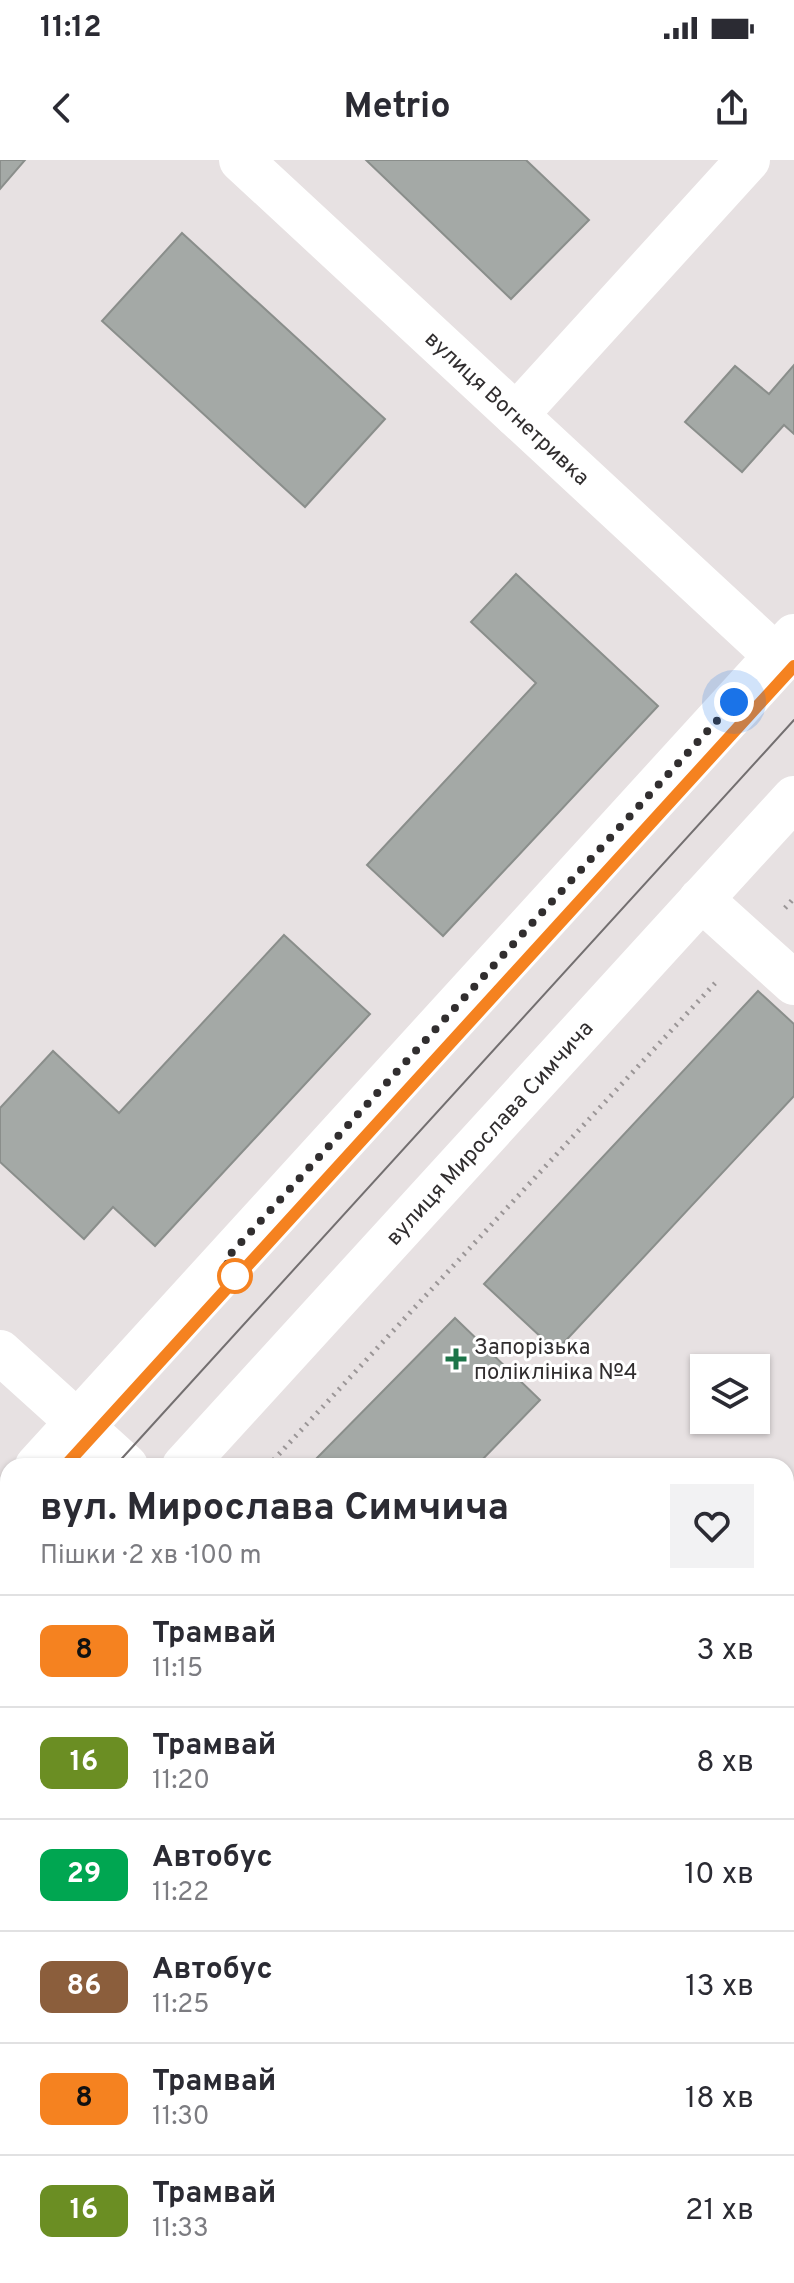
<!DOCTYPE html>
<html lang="uk">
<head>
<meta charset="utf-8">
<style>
	body { margin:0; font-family:Overpass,sans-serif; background:#f2f2f3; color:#2b2b33; height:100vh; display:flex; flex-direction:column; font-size:30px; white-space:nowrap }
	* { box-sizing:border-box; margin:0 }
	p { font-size:26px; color:#7c7c81 }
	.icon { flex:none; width:44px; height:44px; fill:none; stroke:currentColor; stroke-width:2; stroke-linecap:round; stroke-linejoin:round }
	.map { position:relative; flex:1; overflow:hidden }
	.sheet { position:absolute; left:0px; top:1298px; width:794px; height:826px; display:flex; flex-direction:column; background:#fff; border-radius:24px 24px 0 0; box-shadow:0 2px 6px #0004 }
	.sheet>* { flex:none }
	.badge { padding:0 16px; border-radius:12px; font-size:28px; line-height:52px }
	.controls { position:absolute; left:690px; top:1194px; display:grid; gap:16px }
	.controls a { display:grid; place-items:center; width:80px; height:80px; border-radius:0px; background:#fff; box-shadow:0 2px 6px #0004; font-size:40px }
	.you { position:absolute; width:40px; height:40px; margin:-20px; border:6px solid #fff; border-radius:50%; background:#1a73e8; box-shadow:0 0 0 12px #1a73e833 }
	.map>.badge { position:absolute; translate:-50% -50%; box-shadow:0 0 0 4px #fff }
	.round { display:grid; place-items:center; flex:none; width:84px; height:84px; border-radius:0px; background:#f2f2f3 }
	.head { display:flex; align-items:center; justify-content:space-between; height:136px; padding:0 40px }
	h1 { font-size:38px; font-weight:700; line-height:60px }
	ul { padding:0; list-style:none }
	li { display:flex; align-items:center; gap:24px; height:112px; padding:0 40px; border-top:2px solid #e1e1e2 }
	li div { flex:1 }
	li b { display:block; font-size:30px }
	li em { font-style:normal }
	li .badge { min-width:88px; font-weight:700; text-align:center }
	.status { display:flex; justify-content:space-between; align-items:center; height:56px; padding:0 40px; background:#fff; direction:ltr }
	.status svg { height:22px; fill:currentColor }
	header { display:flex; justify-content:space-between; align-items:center; height:104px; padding:0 40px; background:#fff; font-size:36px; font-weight:700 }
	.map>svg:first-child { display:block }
</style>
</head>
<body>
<div class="status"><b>11:12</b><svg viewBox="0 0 49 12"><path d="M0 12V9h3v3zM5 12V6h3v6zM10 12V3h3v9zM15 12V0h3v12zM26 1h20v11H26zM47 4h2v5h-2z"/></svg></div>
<header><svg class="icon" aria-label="back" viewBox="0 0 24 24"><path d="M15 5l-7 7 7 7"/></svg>Metrio<svg class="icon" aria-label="share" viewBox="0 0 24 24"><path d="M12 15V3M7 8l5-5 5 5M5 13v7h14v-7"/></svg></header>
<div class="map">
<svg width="794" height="2123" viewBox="0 0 794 2123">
	<rect width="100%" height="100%" fill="#e7e1e2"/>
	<g fill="#a4a9a6" stroke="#8a8e8b" stroke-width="2">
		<polygon points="0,0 25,0 0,29"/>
		<polygon points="366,0 526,0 589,60 511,139"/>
		<polygon points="182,73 385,259 305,347 102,161"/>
		<polygon points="794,205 794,274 784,265 742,312 685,262 735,206 769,234"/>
		<polygon points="516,414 658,546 443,776 367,705 536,523 471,462"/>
		<polygon points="284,775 370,854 155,1086 113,1047 84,1079 0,1002 0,948 53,891 119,953"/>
		<polygon points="758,831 794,864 794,936 556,1191 484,1124"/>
		<polygon points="455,1158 540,1240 479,1303 482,1306 309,1306"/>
		<polygon points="786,1601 794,1609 794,1776 786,1768"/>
		<polygon points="8,1941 8,2116 401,2116 395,2123 0,2123 0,1950"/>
		<polygon points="653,2116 751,2116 759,2123 647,2123"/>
	</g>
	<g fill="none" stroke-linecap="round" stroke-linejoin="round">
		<g stroke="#9b9697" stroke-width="5" stroke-dasharray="2 6" stroke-linecap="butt">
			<polyline points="785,748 794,738"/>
			<polyline points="268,1306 718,820"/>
			<polyline points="0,1652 8,1643"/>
		</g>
		<g stroke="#fff" stroke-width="44">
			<path id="s1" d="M241,0L776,496"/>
			<polyline points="516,255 748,0"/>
			<polyline points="701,739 794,823"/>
			<polyline points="0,1192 126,1306"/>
			<polyline points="37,1306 794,476"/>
			<path id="s2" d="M184,1306L794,638"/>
			<polyline points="0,1347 8,1338"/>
			<polyline points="786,1389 794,1380"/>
			<polyline points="786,1492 794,1499"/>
			<polyline points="0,1502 8,1493"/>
			<polyline points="0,1813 8,1805"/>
			<polyline points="786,1902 794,1909"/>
		</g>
		<g stroke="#736f70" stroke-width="2">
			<polyline points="64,1306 794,506"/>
			<polyline points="115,1306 794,560"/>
			<polyline points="0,1373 8,1365"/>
			<polyline points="0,1425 8,1417"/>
		</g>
	</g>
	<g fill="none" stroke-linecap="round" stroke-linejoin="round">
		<g stroke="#fff" stroke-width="18">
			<polyline id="line" points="65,1306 794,506"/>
		</g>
		<use href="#line" stroke="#f58220" stroke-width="12"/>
		<polyline stroke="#312e2f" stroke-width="8" stroke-dasharray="0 14.4" points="235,1116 225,1100 734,542"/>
	</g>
	<circle fill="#fff" stroke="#f58220" stroke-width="4" cx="235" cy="1116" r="16"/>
	<path fill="#1c7448" stroke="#fff" stroke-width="3" d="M452 1187h8v8h8v8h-8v8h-8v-8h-8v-8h8z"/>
	<g text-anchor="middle" stroke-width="6" stroke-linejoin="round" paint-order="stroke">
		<g font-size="22" fill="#312e2f" stroke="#fff">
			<text dy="8" stroke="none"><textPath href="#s1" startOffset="364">вулиця Вогнетривка</textPath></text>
			<text dy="8" stroke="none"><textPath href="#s2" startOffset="452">вулиця Мирослава Симчича</textPath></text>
		</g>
		<g font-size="22" fill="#312e2f" stroke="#fff" text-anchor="start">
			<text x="474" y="1194">Запорізька<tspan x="474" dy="25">поліклініка №4</tspan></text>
		</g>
	</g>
</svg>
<div class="controls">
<a><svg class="icon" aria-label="layers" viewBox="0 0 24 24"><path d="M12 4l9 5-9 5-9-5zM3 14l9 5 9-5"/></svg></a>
</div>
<div class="you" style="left:734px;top:542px"></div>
<section class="sheet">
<div class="head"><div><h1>вул. Мирослава Симчича</h1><p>Пішки · 2 хв · 100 m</p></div><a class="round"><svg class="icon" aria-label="heart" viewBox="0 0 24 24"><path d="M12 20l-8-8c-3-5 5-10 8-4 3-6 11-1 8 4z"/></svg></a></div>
<ul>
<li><span class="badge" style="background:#f58220;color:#111">8</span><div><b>Трамвай</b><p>11:15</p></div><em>3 хв</em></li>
<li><span class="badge" style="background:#6b8e23;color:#fff">16</span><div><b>Трамвай</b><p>11:20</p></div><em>8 хв</em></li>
<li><span class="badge" style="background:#00a651;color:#fff">29</span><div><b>Автобус</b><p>11:22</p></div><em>10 хв</em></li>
<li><span class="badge" style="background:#8b5e3c;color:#fff">86</span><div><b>Автобус</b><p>11:25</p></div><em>13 хв</em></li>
<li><span class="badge" style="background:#f58220;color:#111">8</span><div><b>Трамвай</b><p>11:30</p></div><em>18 хв</em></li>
<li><span class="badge" style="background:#6b8e23;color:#fff">16</span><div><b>Трамвай</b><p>11:33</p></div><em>21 хв</em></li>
</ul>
</section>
</div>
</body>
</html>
